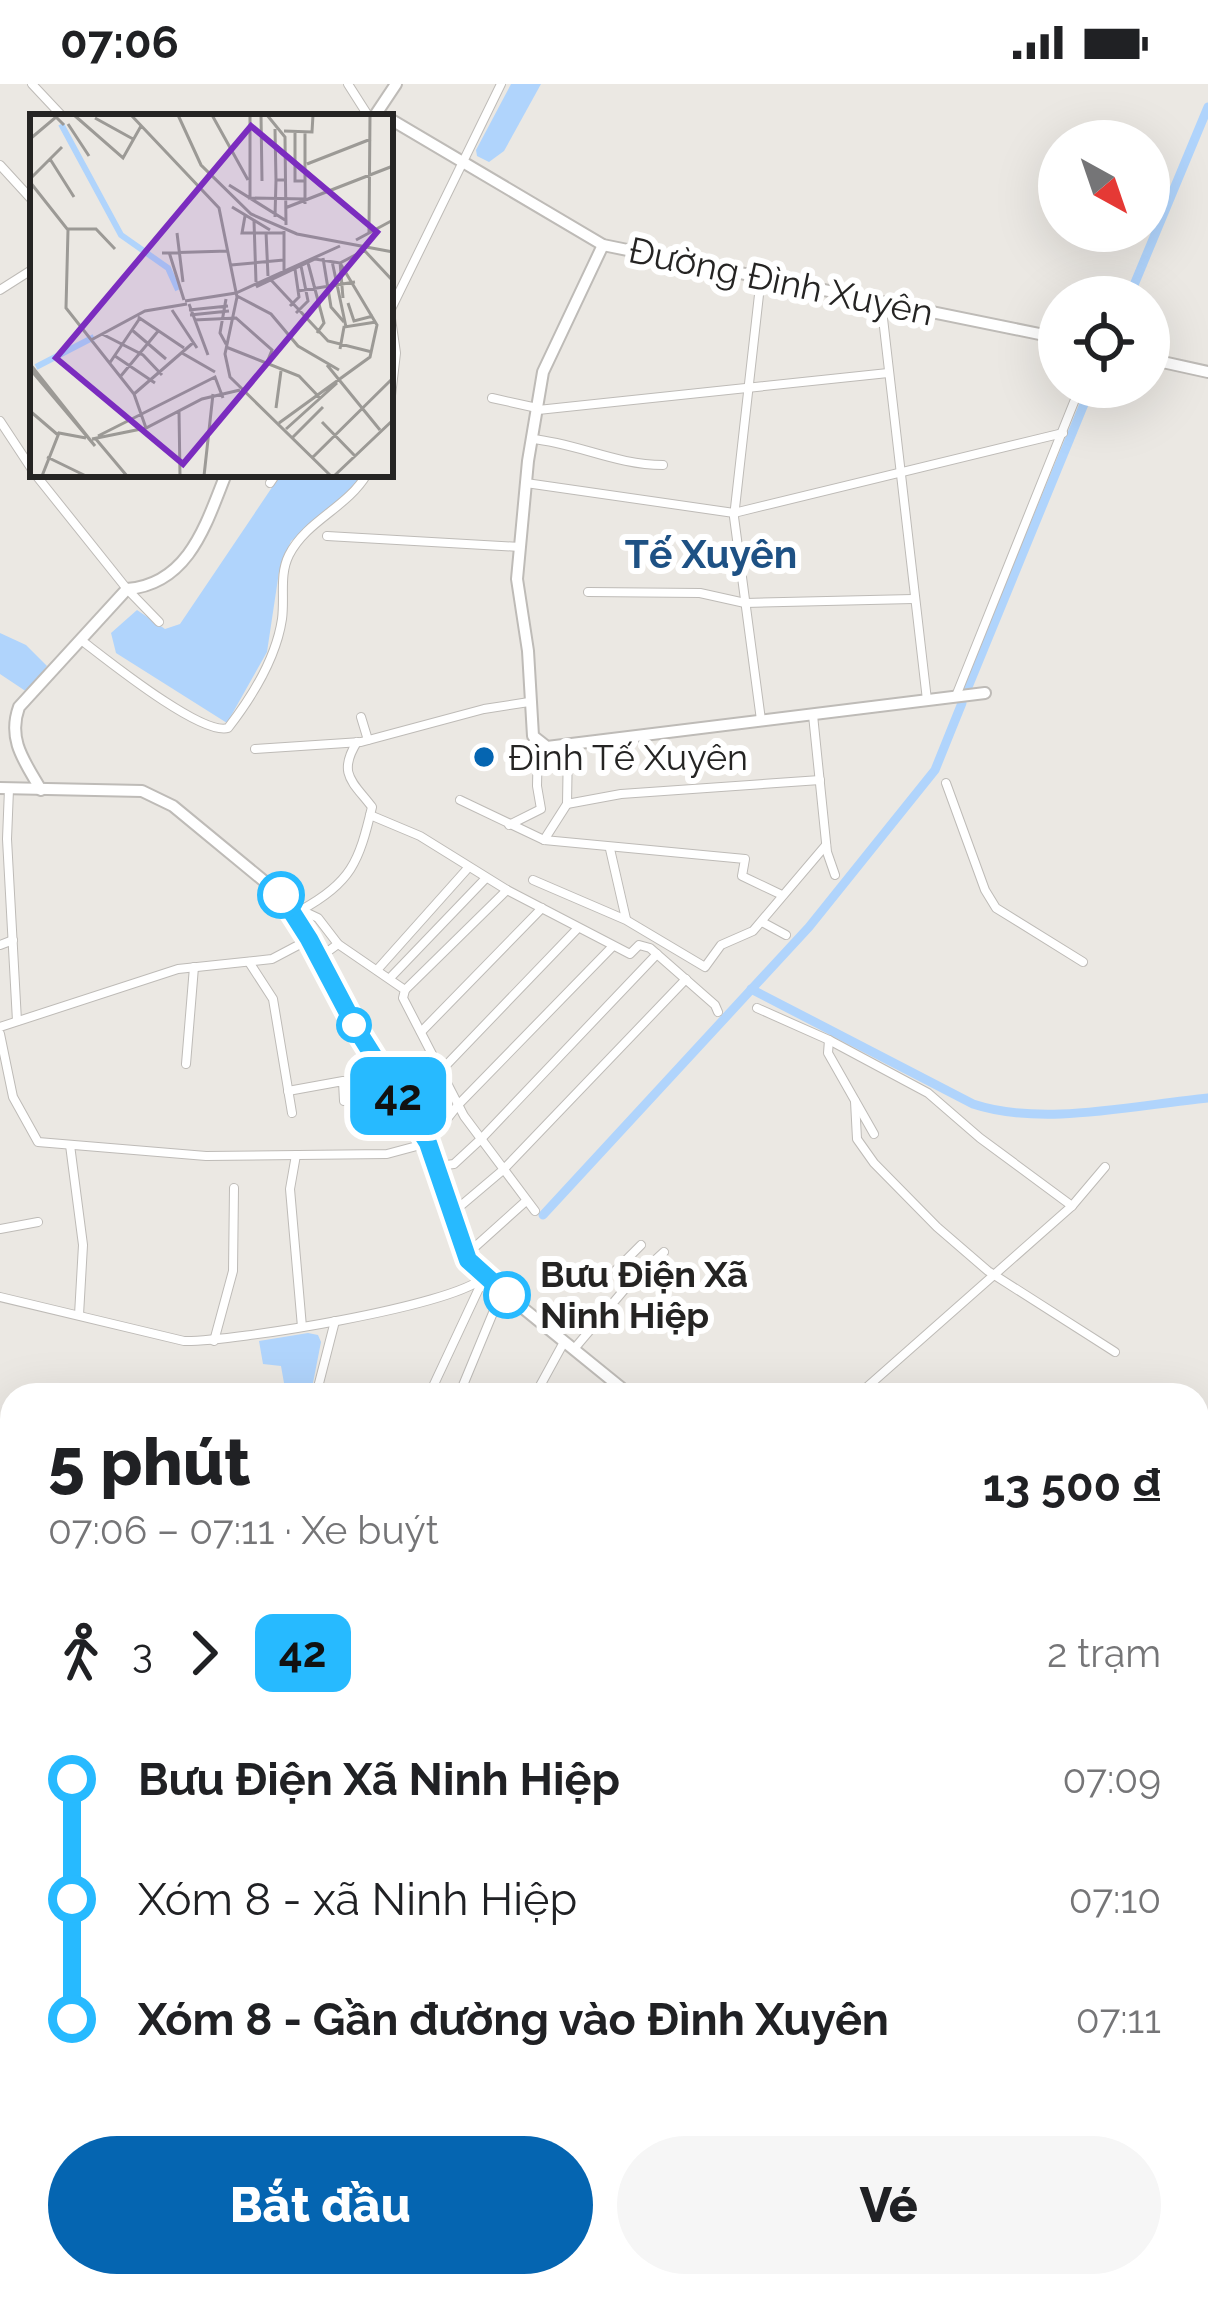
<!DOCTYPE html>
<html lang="vi">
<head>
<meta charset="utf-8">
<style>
	body { margin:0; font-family:Raleway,sans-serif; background:#f6f6f6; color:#202124; height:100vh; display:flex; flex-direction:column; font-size:45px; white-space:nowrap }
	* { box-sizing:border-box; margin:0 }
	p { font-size:39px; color:#757577 }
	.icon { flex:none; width:66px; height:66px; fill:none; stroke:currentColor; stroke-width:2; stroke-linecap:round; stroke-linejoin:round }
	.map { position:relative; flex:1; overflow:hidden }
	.drawer { position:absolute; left:0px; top:1299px; width:1209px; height:915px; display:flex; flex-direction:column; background:#fff; border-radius:36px 36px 0 0; box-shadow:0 12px 48px #0002 }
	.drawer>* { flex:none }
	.badge { padding:0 24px; border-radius:18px; font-size:42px; line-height:78px }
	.needle { width:78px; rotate:140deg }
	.tools { position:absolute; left:1038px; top:36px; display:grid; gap:24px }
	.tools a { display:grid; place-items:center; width:132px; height:132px; border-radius:50%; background:#fff; box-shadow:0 12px 48px #0002; font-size:60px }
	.map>.badge { position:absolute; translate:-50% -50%; box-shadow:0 0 0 6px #fff }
	.legs { display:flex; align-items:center; gap:18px; height:132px; padding:0 48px; font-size:39px }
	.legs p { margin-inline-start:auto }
	.head { display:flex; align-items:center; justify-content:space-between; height:204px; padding:0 48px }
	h1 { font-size:66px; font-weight:800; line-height:90px }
	.action { display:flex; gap:24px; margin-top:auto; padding:24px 48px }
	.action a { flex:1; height:138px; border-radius:72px; background:#0565b1; color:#fff; font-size:48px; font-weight:800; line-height:138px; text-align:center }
	.action a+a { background:#f6f6f6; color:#202124 }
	ul { padding:0 48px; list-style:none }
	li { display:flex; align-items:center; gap:42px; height:120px; font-size:45px }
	li i { display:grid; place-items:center; width:18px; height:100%; margin:0 15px; background:currentColor }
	li i::after { content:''; width:30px; height:30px; margin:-15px; border:9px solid; border-radius:50%; background:#fff }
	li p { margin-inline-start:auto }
	li:first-child i { background:linear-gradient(#0000 50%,currentColor 0) }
	li:last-child i { background:linear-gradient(currentColor 50%,#0000 0) }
	.status { display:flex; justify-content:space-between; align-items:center; height:84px; padding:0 60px; background:#fff; direction:ltr }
	.status svg { height:33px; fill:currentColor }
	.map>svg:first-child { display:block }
</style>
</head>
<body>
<div class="status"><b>07:06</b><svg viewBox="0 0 49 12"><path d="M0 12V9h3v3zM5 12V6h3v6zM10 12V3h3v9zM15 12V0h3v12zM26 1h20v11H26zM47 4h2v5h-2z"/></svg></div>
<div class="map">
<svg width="1208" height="2213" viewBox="0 0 1208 2213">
	<rect width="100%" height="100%" fill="#ebe8e3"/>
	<g fill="#b0d4fc">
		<polygon points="511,0 541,0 504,67 489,78 477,72 476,66"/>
		<polygon points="281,390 363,390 334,423 291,457 279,488 267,568 227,639 116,569 111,549 137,526 165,545 180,540"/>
		<polygon points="0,549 26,561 47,582 27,608 0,590"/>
		<polygon points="308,1249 318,1251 321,1258 312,1304 284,1299 281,1282 263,1280 259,1257"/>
		<polygon points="185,2202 250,2202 245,2213 173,2213"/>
	</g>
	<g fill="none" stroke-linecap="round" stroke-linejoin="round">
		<g stroke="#b0d4fc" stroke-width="9">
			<polyline points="1129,213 1208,23"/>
			<polyline points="968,603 1091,303"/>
			<path d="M751,905L973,1020C1042,1043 1135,1021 1208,1014"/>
			<polyline points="543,1131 809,843 935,686 962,619"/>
			<polyline points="44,2213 49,2202"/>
		</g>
		<g stroke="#bebbb7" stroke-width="10">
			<g id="street">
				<polyline points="32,0 63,33"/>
				<polyline points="348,0 369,33"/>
				<polyline points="0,81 33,117"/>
				<polyline points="761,193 734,433 761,636"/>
				<polyline points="0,206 33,185"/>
				<polyline points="881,217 927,616"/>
				<polyline points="390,227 501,0"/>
				<polyline points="390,228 396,269 390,320"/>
				<polyline points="492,314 537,324"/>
				<polyline points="538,326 888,289"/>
				<polyline points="0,337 33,387"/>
				<path d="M532,355C577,359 616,381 663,381"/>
				<polyline points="35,390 127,505 159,538"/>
				<polyline points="270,399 276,390"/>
				<polyline points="526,399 734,429 1063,349"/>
				<polyline points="327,452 520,463"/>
				<polyline points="588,508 700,509 745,519 913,515"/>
				<path d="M81,556C106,575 201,652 228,644C252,613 276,575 282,535C285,513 279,491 289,471C307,436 347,424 367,390"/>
				<polyline points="956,612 1080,303"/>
				<polyline points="813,631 827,768 835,791"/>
				<polyline points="361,633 368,656"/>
				<polyline points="255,665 361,658 484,625 529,618"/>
				<polyline points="946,699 985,806 996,824 1083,878"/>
				<polyline points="9,705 7,755 17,937"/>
				<polyline points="460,716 544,756 745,775 742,792 782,811"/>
				<polyline points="567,720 621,710 820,696"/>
				<polyline points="370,731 420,752 507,806 630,870 639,861 650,864 715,921 718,928"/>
				<polyline points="509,741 541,725 537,702 538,658"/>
				<polyline points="544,756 567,720 568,660"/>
				<polyline points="610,765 626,835"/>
				<polyline points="533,796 626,836 705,883 721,861 753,847 826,761"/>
				<path d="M286,816L301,826C351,799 359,778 372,723C353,698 337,690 357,658"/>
				<polyline points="301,826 318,834 338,860"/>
				<polyline points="762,838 786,851"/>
				<polyline points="0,861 13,856"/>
				<polyline points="319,874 338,860 405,906 403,914 464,1032 535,1127"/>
				<polyline points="249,878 273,915 292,1029"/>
				<polyline points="377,886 468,784"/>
				<polyline points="390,894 486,794"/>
				<polyline points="405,906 507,806"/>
				<polyline points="757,924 829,956 928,1009 980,1054 1072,1122"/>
				<polyline points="0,943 178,885 272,875 308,856"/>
				<polyline points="421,948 542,824"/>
				<polyline points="0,950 13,1013 38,1058 206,1072 387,1070 428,1059 458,1021 613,862"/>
				<polyline points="829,956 828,969 874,1050"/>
				<polyline points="186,980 194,883"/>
				<polyline points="288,1007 343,997 344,1017"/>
				<polyline points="855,1017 857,1055 874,1079 937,1143 988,1187 1115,1268"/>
				<polyline points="406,1023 578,844"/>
				<polyline points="70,1061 83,1161 79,1231"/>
				<polyline points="296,1071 290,1105 302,1243"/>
				<polyline points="439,1082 454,1080 481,1055 657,870"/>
				<polyline points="451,1130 503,1086 686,895"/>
				<polyline points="0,1145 38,1138"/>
				<polyline points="466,1171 526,1117"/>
				<polyline points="630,1199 664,1168"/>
				<path d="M0,1213L184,1257C232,1258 454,1222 484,1193"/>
				<polyline points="214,1257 233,1187 234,1104"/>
				<polyline points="574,1265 629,1200 616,1186 641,1161"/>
				<polyline points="316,1311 335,1237"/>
				<polyline points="429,1311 481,1200"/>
				<polyline points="459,1311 502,1207"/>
				<polyline points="535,1311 564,1258"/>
				<polyline points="858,1311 1072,1122 1105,1083"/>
				<polyline points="0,1369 12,1370"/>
				<polyline points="1197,1551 1208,1559"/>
				<polyline points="0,1575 12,1565"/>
				<polyline points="0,1707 12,1693"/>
				<polyline points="0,1807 12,1807"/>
				<polyline points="0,1970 12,1939"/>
				<polyline points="1197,1977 1208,1981"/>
				<polyline points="1197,2006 1208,1996"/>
				<polyline points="0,2024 12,1995"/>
				<polyline points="0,2050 12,2044"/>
				<polyline points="1197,2096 1208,2086"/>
				<polyline points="1197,2195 1208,2207"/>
				<polyline points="682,2202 691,2213"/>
				<polyline points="776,2202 786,2213"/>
				<polyline points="969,2202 978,2213"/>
				<polyline points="1098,2202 1107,2213"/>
				<polyline points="28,2213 33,2202"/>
				<polyline points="58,2213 63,2202"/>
				<polyline points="952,2213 964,2202"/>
			</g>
		</g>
		<g stroke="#bebbb7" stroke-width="14">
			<g id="secondary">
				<polyline points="374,33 396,0"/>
				<polyline points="390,35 603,161 1059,254"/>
				<polyline points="603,161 543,288 528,377 517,495 528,567 533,652 547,663 985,609"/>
				<polyline points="1149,275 1208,288"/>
				<polyline points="0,704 142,707 173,722 281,811 357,947 428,1059 439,1082 459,1154 468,1176 481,1190 630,1311"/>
				<path d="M41,706C25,678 7,656 19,623L127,505C189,500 206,440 226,390"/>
				<polyline points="1197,1636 1208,1637"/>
				<polyline points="869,2202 878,2213"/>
				<polyline points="440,2213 445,2202"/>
			</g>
		</g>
		<g stroke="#bebbb7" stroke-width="16">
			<g id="highway">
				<polyline points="1197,1735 1208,1737"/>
				<polyline points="1197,1771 1208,1773"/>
				<polyline points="0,2068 12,2061"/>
				<polyline points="0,2109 12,2102"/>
			</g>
		</g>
		<use href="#street" stroke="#fff" stroke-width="8"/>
		<use href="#secondary" stroke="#fff" stroke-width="10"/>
		<use href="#highway" stroke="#fff" stroke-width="14"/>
	</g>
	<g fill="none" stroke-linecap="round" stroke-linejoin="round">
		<g stroke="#fff" stroke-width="27">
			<polyline id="line-1" points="281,811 309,855 357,946 428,1059 468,1176 507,1211"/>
		</g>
		<use href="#line-1" stroke="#27baff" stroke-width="18"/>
	</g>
	<circle fill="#0565b1" stroke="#fff" stroke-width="4.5" cx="484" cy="673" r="12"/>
	<g fill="#fff" stroke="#27baff" stroke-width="6">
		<circle cx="281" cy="811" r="21"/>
		<circle cx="354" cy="941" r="15"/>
		<circle cx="507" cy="1211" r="21"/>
	</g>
	<g text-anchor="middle" stroke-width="12" stroke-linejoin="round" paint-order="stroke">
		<g font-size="36" fill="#252423" stroke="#fff">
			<text transform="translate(781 197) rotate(12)" y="13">Đường Đình Xuyên</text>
		</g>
		<g font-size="36" fill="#252423" stroke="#fff" text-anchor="start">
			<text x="508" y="686">Đình Tế Xuyên</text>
		</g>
		<g font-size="36" font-weight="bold" fill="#252423" stroke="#fff" text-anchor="start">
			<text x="540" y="1203">Bưu Điện Xã<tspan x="540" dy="41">Ninh Hiệp</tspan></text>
		</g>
		<g font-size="39" font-weight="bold" fill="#1e5184" stroke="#fff">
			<text x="711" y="484">Tế Xuyên</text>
		</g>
	</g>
	<g transform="translate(30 30)">
		<rect width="363" height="363" fill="#ebe8e3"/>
		<path fill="none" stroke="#b0d4fc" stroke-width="6" d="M31,10L91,121L138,154L148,176M6,253L64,223"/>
		<path fill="none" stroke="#9c9a96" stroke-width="3" d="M44,1L93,44L111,12M101,1L189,94L207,183L195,240L200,263L301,362M148,1L171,51L221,100L267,120L363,138M182,1L218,66M220,1V84M231,1L232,67M237,1L255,23L256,111M65,4L103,25M38,10L59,42M245,15L246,66H255M254,17L282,18L283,1M265,17V67H275M0,25L26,3L34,11M20,45L44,83M277,50L341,25M0,65L32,33M0,68L38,116L36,194L104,280L116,314M199,71L255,106M218,84L275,85M275,90V18M202,93L240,116M255,94L363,52M215,102L212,119H255M245,103L246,66M224,107L226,168M37,115H66L85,135M254,117V160M236,118L238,162M339,118L340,1M147,119L153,168M326,126L363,106M334,136L363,167M139,138L154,186M132,139L198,137M293,144L301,193L314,208M302,147L316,213M310,148L313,184M278,149L294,209L287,219M201,151L254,146M241,166L298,227L342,238M226,173L285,145L310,149L335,136M268,177L325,168M207,182L241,200L268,232L309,256M196,185L190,219L196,230M155,187L206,179L310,132M318,189L324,207L343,202M159,190L178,241M260,192L269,183L265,155M142,196L167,234M159,196L198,192M266,199L278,187L271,152M160,201L199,197M108,203L154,234M164,206L206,204L242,236L236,251M102,216L136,245M72,220L113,241L132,261M61,226L115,197L157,190M196,233L269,262L290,284M310,235L314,213L346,208M152,239L185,258M85,242L125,269M0,250L65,332L0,255M79,250L110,204M297,251L350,316M90,263L129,216M104,280L164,228M246,294L251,257M0,297L28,321M149,297L150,362M292,308L325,342M249,309L340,243L347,211L310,149M256,315L307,269M68,322L185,263L193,284M263,323L293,293M65,324L97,362M62,325L116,314L172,285L210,276M17,343L56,362M283,343L363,264M12,362L29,319L56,324M174,362L183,280M304,362L363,306"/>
		<path fill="#7b2cbf" fill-opacity="0.15" stroke="#7b2cbf" stroke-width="6" d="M221,12L347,118L153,350L26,244Z"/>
		<rect width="363" height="363" fill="none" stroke="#252423" stroke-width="6"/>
	</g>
</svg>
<div class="tools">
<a><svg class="needle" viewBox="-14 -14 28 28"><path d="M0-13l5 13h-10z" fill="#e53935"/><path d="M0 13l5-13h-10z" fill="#757577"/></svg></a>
<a><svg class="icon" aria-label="locate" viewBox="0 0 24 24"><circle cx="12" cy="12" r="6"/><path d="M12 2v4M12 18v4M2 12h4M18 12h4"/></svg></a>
</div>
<b class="badge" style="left:398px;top:1012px;background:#27baff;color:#111">42</b>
<section class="drawer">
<div class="head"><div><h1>5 phút</h1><p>07:06 – 07:11 · Xe buýt</p></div><b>13 500 ₫</b></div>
<div class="legs"><svg class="icon" aria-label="walk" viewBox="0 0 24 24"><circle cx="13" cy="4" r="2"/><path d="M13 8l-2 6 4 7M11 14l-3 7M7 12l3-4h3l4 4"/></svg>3<svg class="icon" aria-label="forward" viewBox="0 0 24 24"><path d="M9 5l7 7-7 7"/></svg><b class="badge" style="background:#27baff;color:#111">42</b><p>2 trạm</p></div>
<ul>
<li><i style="color:#27baff"></i><b>Bưu Điện Xã Ninh Hiệp</b><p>07:09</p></li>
<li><i style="color:#27baff"></i><span>Xóm 8 - xã Ninh Hiệp</span><p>07:10</p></li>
<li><i style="color:#27baff"></i><b>Xóm 8 - Gần đường vào Đình Xuyên</b><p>07:11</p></li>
</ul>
<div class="action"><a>Bắt đầu</a><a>Vé</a></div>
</section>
</div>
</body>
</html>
